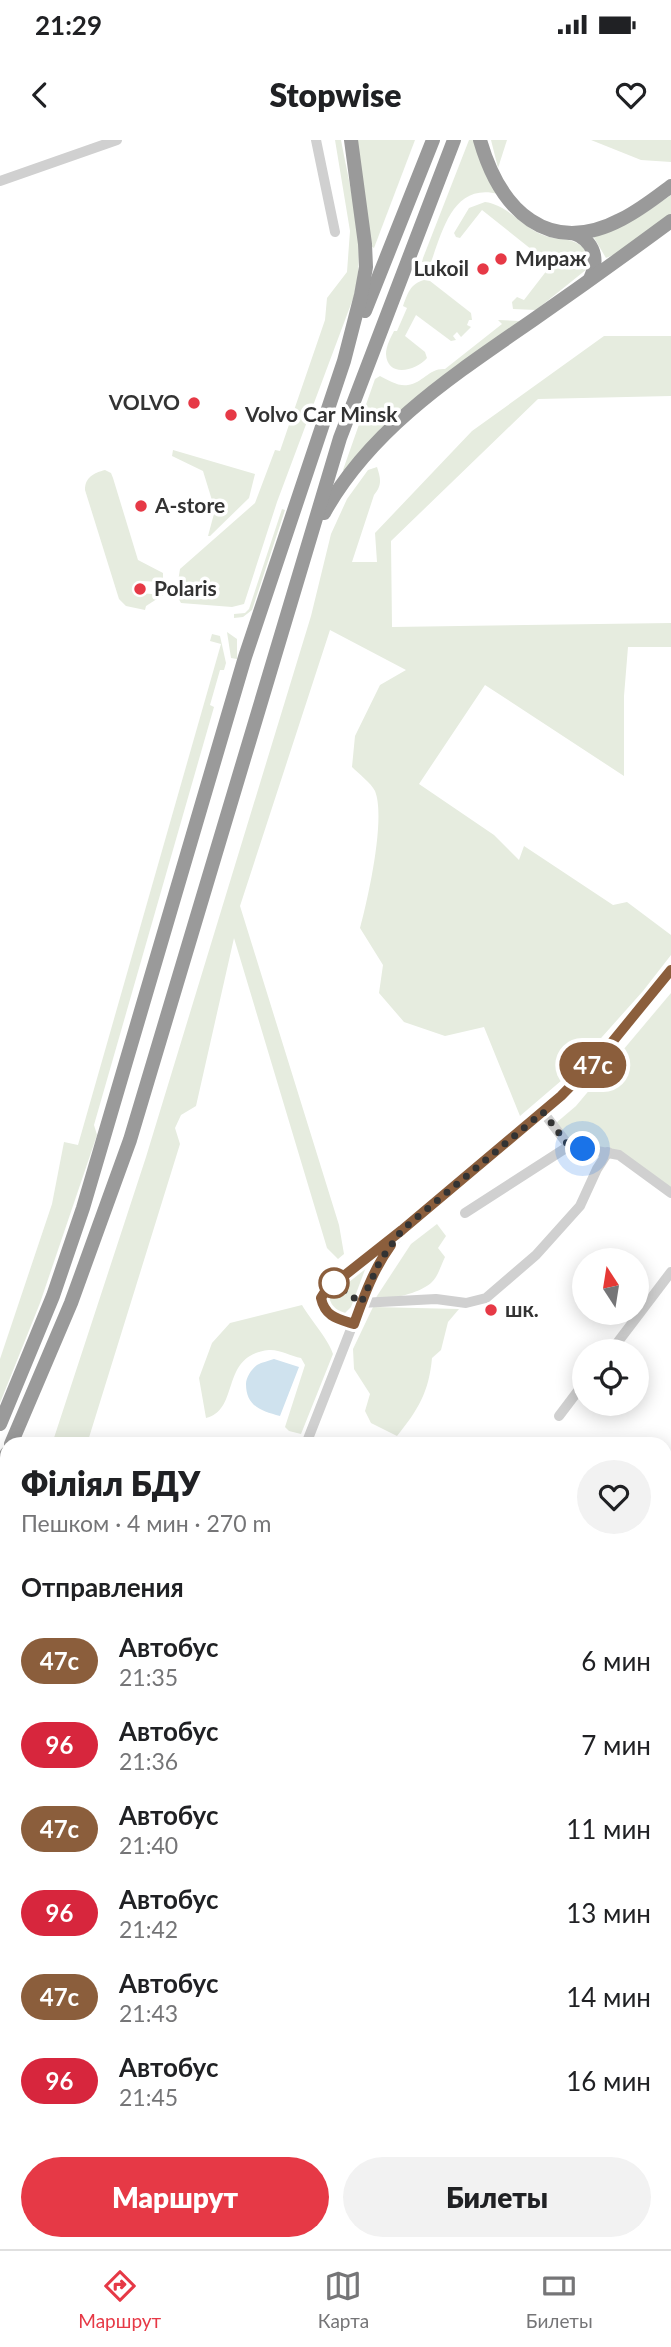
<!DOCTYPE html>
<html lang="ru">
<head>
<meta charset="utf-8">
<style>
	body { margin:0; font-family:Lato,sans-serif; background:#f2f2f2; color:#202124; height:100vh; display:flex; flex-direction:column; font-size:26px; white-space:nowrap }
	* { box-sizing:border-box; margin:0 }
	p { font-size:23px; color:#757577 }
	.icon { flex:none; width:38px; height:38px; fill:none; stroke:currentColor; stroke-width:2; stroke-linecap:round; stroke-linejoin:round }
	.map { position:relative; flex:1; overflow:hidden }
	.drawer { position:absolute; left:0px; top:1297px; width:672px; height:814px; display:flex; flex-direction:column; background:#fff; border-radius:21px 21px 0 0; box-shadow:0 4px 18px #0003 }
	.drawer>* { flex:none }
	.badge { padding:0 14px; border-radius:23px; font-size:24px; line-height:46px }
	.needle { width:46px; rotate:348deg }
	.controls { position:absolute; left:572px; top:1108px; display:grid; gap:14px }
	.controls a { display:grid; place-items:center; width:77px; height:77px; border-radius:50%; background:#fff; box-shadow:0 4px 18px #0003; font-size:35px }
	.you { position:absolute; width:35px; height:35px; margin:-18px; border:5px solid #fff; border-radius:50%; background:#1a73e8; box-shadow:0 0 0 10px #1a73e833 }
	.map>.badge { position:absolute; translate:-50% -50%; box-shadow:0 0 0 4px #fff }
	h2 { padding:0 21px; font-size:26px; line-height:63px }
	.round { display:grid; place-items:center; flex:none; width:74px; height:74px; border-radius:37px; background:#f2f2f2 }
	.headline { display:flex; align-items:center; justify-content:space-between; height:119px; padding:0 21px }
	h1 { font-size:33px; font-weight:800; line-height:52px }
	.button { display:flex; gap:14px; margin-top:auto; padding:14px 21px }
	.button a { flex:1; height:80px; border-radius:42px; background:#e63946; color:#fff; font-size:28px; font-weight:800; line-height:80px; text-align:center }
	.button a+a { background:#f2f2f2; color:#202124 }
	ul { padding:0; list-style:none }
	li { display:flex; align-items:center; gap:21px; height:84px; padding:0 21px }
	li div { flex:1 }
	li b { display:block; font-size:26px }
	li em { font-style:normal }
	li .badge { min-width:77px; font-weight:700; text-align:center }
	.status { display:flex; justify-content:space-between; align-items:center; height:49px; padding:0 35px; background:#fff; direction:ltr }
	.status svg { height:19px; fill:currentColor }
	header { display:flex; justify-content:space-between; align-items:center; height:91px; padding:0 21px; background:#fff; font-size:32px; font-weight:800 }
	.tab-bar { display:flex; justify-content:space-around; align-items:center; height:98px; border-top:2px solid #e0e0e0; background:#fff; font-size:19px; color:#757577 }
	.tab-bar a { display:grid; justify-items:center; gap:4px }
	.tab-bar .selected { color:#e63946 }
	.map>svg:first-child { display:block }
</style>
</head>
<body>
<div class="status"><b>21:29</b><svg viewBox="0 0 49 12"><path d="M0 12V9h3v3zM5 12V6h3v6zM10 12V3h3v9zM15 12V0h3v12zM26 1h20v11H26zM47 4h2v5h-2z"/></svg></div>
<header><svg class="icon" aria-label="back" viewBox="0 0 24 24"><path d="M15 5l-7 7 7 7"/></svg>Stopwise<svg class="icon" aria-label="heart" viewBox="0 0 24 24"><path d="M12 20l-8-8c-3-5 5-10 8-4 3-6 11-1 8 4z"/></svg></header>
<div class="map">
<svg width="671" height="2109" viewBox="0 0 671 2109">
	<rect width="100%" height="100%" fill="#fff"/>
	<g fill="#e6ecdf">
		<path d="M335,0H341C350,50 367,106 354,156L277,362L244,464L232,467L181,463L176,454L180,429L255,363L275,310L280,311L325,180L327,158L347,132L350,91Z"/>
		<polygon points="356,0 415,0 374,108 371,106"/>
		<path d="M469,0H474L498,54C453,43 443,90 431,122H422L423,118Z"/>
		<polygon points="491,0 507,0 498,28"/>
		<polygon points="591,0 671,0 671,22 641,20"/>
		<polygon points="671,55 671,75 618,113 606,118 593,96 642,75"/>
		<path d="M485,62C508,65 522,87 543,95C561,102 573,95 588,112L587,129L536,170L513,169L512,162L517,157L524,160L551,125L482,70L460,98L456,97L454,93L469,68Z"/>
		<path d="M424,140L430,141L471,173L472,180H469L467,185L471,187L461,197L457,192L453,196L456,200L451,201L416,175L405,196L425,212L427,218C416,231 387,238 386,214C386,206 391,197 394,191H397L407,168L403,166C408,153 410,144 424,140Z"/>
		<path d="M498,180L519,181L517,185L437,242L381,288L346,332L343,330L375,239L380,236C388,240 399,247 408,245C423,243 429,228 445,229L502,184Z"/>
		<path d="M604,196H671V256L538,259L391,401L392,487L671,483V507H628L624,556V636L485,545L419,644L494,695L519,720L524,706L613,765L627,762L671,795V815L643,851L569,934L520,976L484,887L445,896L404,882L379,853L383,825L360,788C368,759 386,678 375,651C371,643 359,634 352,627L355,596L380,545L406,530L330,490L240,766L339,1085L344,1114L338,1119L327,1108L234,798L196,966L181,975L175,988L180,1004L87,1304H52L146,1017L311,476L331,394L347,359L368,330L377,327C381,339 382,345 374,355L352,422H377L375,393L472,291Z"/>
		<polygon points="173,310 255,334 249,358 210,396 208,396 215,370 203,331 172,316"/>
		<path d="M105,330L111,333L113,338L138,420L163,433V442L141,441L140,453L163,455L146,466L145,470L126,466L119,459L85,350C85,337 94,333 105,330Z"/>
		<polygon points="282,369 285,370 252,470 243,477 234,478 234,474 245,473 249,469"/>
		<polygon points="227,492 237,499 237,519 231,518"/>
		<polygon points="212,494 220,496 226,523 224,530 220,530 210,565 214,567 94,985 97,995 40,1163 0,1263 0,1219 52,1064 64,1002 78,1005 221,504 210,501"/>
		<polygon points="671,853 671,1049 624,1015 571,1004 556,983 576,966"/>
		<path d="M437,1084L446,1096L438,1108L445,1117C441,1125 438,1137 431,1143C418,1154 392,1159 375,1159L411,1104Z"/>
		<polygon points="366,1127 351,1167 344,1174 332,1172 327,1166 329,1156"/>
		<path d="M302,1165C310,1179 329,1200 333,1214L301,1294L289,1291L285,1287L305,1225L301,1218C291,1216 278,1209 269,1210C219,1215 241,1269 206,1278L199,1238L212,1203L230,1183Z"/>
		<path d="M373,1167L459,1169L448,1182L441,1210L432,1218C429,1252 418,1270 397,1296L371,1283L365,1271L370,1254L354,1229L353,1209Z"/>
		<polygon points="7,1414 7,1481 0,1491 0,1426"/>
		<polygon points="7,2029 7,2104 153,2104 154,2109 0,2109 0,2030"/>
		<polygon points="478,2104 551,2104 553,2109 466,2109 465,2107"/>
	</g>
	<path fill="#cfe2ee" d="M274,1219L299,1227L280,1276C261,1271 246,1266 246,1244C246,1237 252,1229 257,1225C262,1222 269,1221 274,1219Z"/>
	<g fill="none" stroke-linecap="round" stroke-linejoin="round">
		<g stroke="#d0d0d0" stroke-width="10">
			<polyline points="316,0 335,92"/>
			<polyline points="0,41 117,0"/>
			<polyline points="543,972 569,1006 619,1015 671,1053"/>
			<polyline points="465,1073 569,1006"/>
			<polyline points="361,1163 436,1159 466,1163 486,1158 536,1115 580,1066 597,1029 608,1012"/>
			<polyline points="611,1211 671,1132"/>
			<polyline points="559,1276 584,1243"/>
			<polyline points="306,1304 369,1143 380,1121 402,1090 579,939 671,830"/>
			<polyline points="0,1898 7,1887"/>
		</g>
		<g stroke="#9a9a9a" stroke-width="14">
			<path d="M480,0C500,70 548,118 622,79C640,70 655,58 671,46"/>
			<path d="M573,93C595,101 599,120 590,139"/>
			<polyline points="365,171 433,0"/>
			<path d="M324,373C371,288 455,234 533,180C579,148 625,115 671,81"/>
			<polyline points="0,1284 53,1156 83,1068 245,517 344,221 361,155 366,127 365,104 351,0"/>
			<polyline points="11,1304 71,1163 130,1000 340,298 454,0"/>
			<polyline points="0,1328 7,1313"/>
		</g>
	</g>
	<g fill="none" stroke-linecap="round" stroke-linejoin="round">
		<g stroke="#fff" stroke-width="16">
			<path id="line" d="M391,1105C373,1130 364,1156 354,1184C338,1179 325,1177 321,1158L326,1150L402,1090L561,956L604,912L671,830"/>
		</g>
		<use href="#line" stroke="#8b5e3c" stroke-width="10"/>
		<polyline stroke="#333" stroke-width="7" stroke-dasharray="0 12.6" points="334,1143 361,1163 380,1121 402,1090 543,972 569,1006 583,1009"/>
	</g>
	<g fill="#e63946" stroke="#fff" stroke-width="2.5">
		<circle cx="501" cy="119" r="7"/>
		<circle cx="483" cy="129" r="7"/>
		<circle cx="194" cy="263" r="7"/>
		<circle cx="231" cy="275" r="7"/>
		<circle cx="141" cy="366" r="7"/>
		<circle cx="140" cy="449" r="7"/>
		<circle cx="491" cy="1170" r="7"/>
	</g>
	<circle fill="#fff" stroke="#8b5e3c" stroke-width="3.5" cx="334" cy="1143" r="14"/>
	<g text-anchor="middle" stroke-width="7" stroke-linejoin="round" paint-order="stroke">
		<g font-size="21" font-weight="bold" fill="#333" stroke="#fff" text-anchor="start">
			<text x="515" y="126">Мираж</text>
			<text x="469" y="136" text-anchor="end">Lukoil</text>
			<text x="180" y="270" text-anchor="end">VOLVO</text>
			<text x="245" y="282">Volvo Car Minsk</text>
			<text x="155" y="373">А-store</text>
			<text x="154" y="456">Polaris</text>
			<text x="505" y="1177">шк.</text>
		</g>
	</g>
</svg>
<div class="controls">
<a><svg class="needle" viewBox="-14 -14 28 28"><path d="M0-13l5 13h-10z" fill="#e53935"/><path d="M0 13l5-13h-10z" fill="#757577"/></svg></a>
<a><svg class="icon" aria-label="locate" viewBox="0 0 24 24"><circle cx="12" cy="12" r="6"/><path d="M12 2v4M12 18v4M2 12h4M18 12h4"/></svg></a>
</div>
<div class="you" style="left:583px;top:1009px"></div>
<b class="badge" style="left:593px;top:925px;background:#8b5e3c;color:#fff">47с</b>
<section class="drawer">
<div class="headline"><div><h1>Філіял БДУ</h1><p>Пешком · 4 мин · 270 m</p></div><a class="round"><svg class="icon" aria-label="heart" viewBox="0 0 24 24"><path d="M12 20l-8-8c-3-5 5-10 8-4 3-6 11-1 8 4z"/></svg></a></div>
<h2>Отправления</h2>
<ul>
<li><span class="badge" style="background:#8b5e3c;color:#fff">47с</span><div><b>Автобус</b><p>21:35</p></div><em>6 мин</em></li>
<li><span class="badge" style="background:#d7263d;color:#fff">96</span><div><b>Автобус</b><p>21:36</p></div><em>7 мин</em></li>
<li><span class="badge" style="background:#8b5e3c;color:#fff">47с</span><div><b>Автобус</b><p>21:40</p></div><em>11 мин</em></li>
<li><span class="badge" style="background:#d7263d;color:#fff">96</span><div><b>Автобус</b><p>21:42</p></div><em>13 мин</em></li>
<li><span class="badge" style="background:#8b5e3c;color:#fff">47с</span><div><b>Автобус</b><p>21:43</p></div><em>14 мин</em></li>
<li><span class="badge" style="background:#d7263d;color:#fff">96</span><div><b>Автобус</b><p>21:45</p></div><em>16 мин</em></li>
</ul>
<div class="button"><a>Маршрут</a><a>Билеты</a></div>
</section>
</div>
<nav class="tab-bar">
<a class="selected"><svg class="icon" aria-label="directions" viewBox="0 0 24 24"><path d="M12 3l9 9-9 9-9-9zM9 14v-3h6M13 9l2 2-2 2"/></svg>Маршрут</a>
<a><svg class="icon" aria-label="map" viewBox="0 0 24 24"><path d="M3 6l6-2 6 2 6-2v14l-6 2-6-2-6 2zM9 4v14M15 6v14"/></svg>Карта</a>
<a><svg class="icon" aria-label="tickets" viewBox="0 0 24 24"><path d="M3 7h18v10H3zM15 7v10"/></svg>Билеты</a>
</nav>
</body>
</html>
